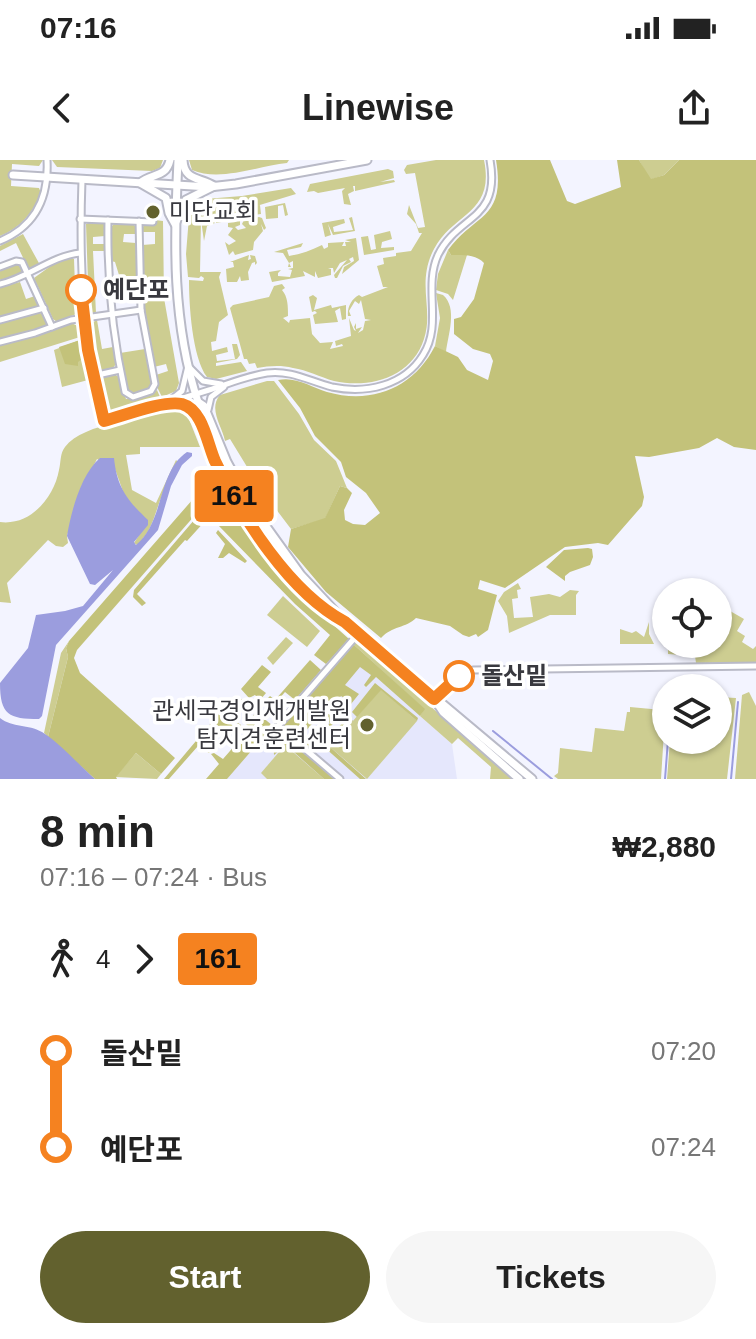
<!DOCTYPE html>
<html lang="en">
<head>
<meta charset="utf-8">
<style>
	body { margin:0; font-family:Helvetica,"Noto Sans KR",sans-serif; background:#f6f6f6; color:#222; height:100vh; display:flex; flex-direction:column; font-size:30px; white-space:nowrap }
	* { box-sizing:border-box; margin:0 }
	p { font-size:26px; color:#767676 }
	.icon { flex:none; width:44px; height:44px; fill:none; stroke:currentColor; stroke-width:2; stroke-linecap:round; stroke-linejoin:round }
	.map { position:relative; height:619px; overflow:hidden }
	.sheet { display:flex; flex-direction:column; background:#fff; flex:1 }
	.sheet>* { flex:none }
	.badge { padding:0 16px; border-radius:6px; font-size:28px; line-height:52px }
	.controls { position:absolute; left:652px; top:418px; display:grid; gap:16px }
	.controls a { display:grid; place-items:center; width:80px; height:80px; border-radius:50%; background:#fff; box-shadow:0 2px 6px #0004; font-size:40px }
	.map>.badge { position:absolute; translate:-50% -50%; box-shadow:0 0 0 4px #fff }
	.legs { display:flex; align-items:center; gap:12px; height:88px; padding:0 40px; font-size:26px }
	.legs p { margin-inline-start:auto }
	.summary { display:flex; align-items:center; justify-content:space-between; height:136px; padding:0 40px }
	h1 { font-size:44px; font-weight:700; line-height:60px }
	.action { display:flex; gap:16px; margin-top:auto; padding:16px 40px }
	.action a { flex:1; height:92px; border-radius:48px; background:#62612e; color:#fff; font-size:32px; font-weight:700; line-height:92px; text-align:center }
	.action a+a { background:#f6f6f6; color:#222 }
	ul { padding:0 40px; list-style:none }
	li { display:flex; align-items:center; gap:28px; height:96px; font-size:30px }
	li i { display:grid; place-items:center; width:12px; height:100%; margin:0 10px; background:currentColor }
	li i::after { content:''; width:20px; height:20px; margin:-10px; border:6px solid; border-radius:50%; background:#fff }
	li p { margin-inline-start:auto }
	li:first-child i { background:linear-gradient(#0000 50%,currentColor 0) }
	li:last-child i { background:linear-gradient(currentColor 50%,#0000 0) }
	.status { display:flex; justify-content:space-between; align-items:center; height:56px; padding:0 40px; background:#fff; direction:ltr }
	.status svg { height:22px; fill:currentColor }
	header { display:flex; justify-content:space-between; align-items:center; height:104px; padding:0 40px; background:#fff; font-size:36px; font-weight:700 }
	.map>svg:first-child { display:block }
</style>
</head>
<body>
<div class="status"><b>07:16</b><svg viewBox="0 0 49 12"><path d="M0 12V9h3v3zM5 12V6h3v6zM10 12V3h3v9zM15 12V0h3v12zM26 1h20v11H26zM47 4h2v5h-2z"/></svg></div>
<header><svg class="icon" aria-label="back" viewBox="0 0 24 24"><path d="M15 5l-7 7 7 7"/></svg>Linewise<svg class="icon" aria-label="share" viewBox="0 0 24 24"><path d="M12 15V3M7 8l5-5 5 5M5 13v7h14v-7"/></svg></header>
<div class="map">
<svg width="756" height="619" viewBox="0 0 756 619">
	<rect width="100%" height="100%" fill="#f3f4ff"/>
	<g fill="#e5e7fc">
		<polygon points="358,501 452,584 457,619 344,619 294,575"/>
		<polygon points="264,558 334,619 210,619"/>
	</g>
	<g fill="#cdcd91">
		<path d="M0,0H43L39,6L12,4L11,26L39,28L41,33C33,53 20,68 0,76Z"/>
		<polygon points="52,0 163,0 160,8 152,11 57,7"/>
		<path d="M189,0H289L287,3C258,6 220,22 192,10Z"/>
		<path d="M436,0H484C495,54 454,52 434,89C416,123 434,149 424,179C412,217 370,229 334,221C320,217 307,210 293,208C281,205 269,206 257,208L255,203L249,204L247,199H244L230,148L233,145L269,137L274,126L282,124L285,128L282,130C288,137 288,146 288,156L283,158L289,163L290,160L310,158L312,174L320,183L333,182L330,189L343,186L342,184L336,186L335,181L351,176L349,158L354,170L356,171L354,167L356,163V169L362,167L358,173L363,170L365,161L371,160L365,159L361,140L359,144L355,141L349,151L351,156H348C347,148 351,139 359,135L362,137L388,127H383L377,106L384,104L383,98L396,96V93L411,91L422,73H419L416,64L407,54L409,45L418,68L425,67L415,13L406,14L404,10L407,5Z"/>
		<polygon points="639,0 679,0 664,15 650,20"/>
		<polygon points="388,9 393,11 394,18 380,22 394,20 395,22 355,31 355,26 353,26 354,31 348,34 351,45 344,44 342,31 345,28 318,33 314,31 307,32 310,24"/>
		<path d="M291,28L296,34L250,48L260,45L261,54L248,56L247,51H245L244,58L216,63V55L214,54L212,60L215,63L207,66L204,81L201,60L200,112H221L219,117L228,155L219,162L216,181L211,182L212,191L227,187L228,192L216,195L217,201L235,199L232,184H237L240,195L237,199L216,203V206L241,202L247,211L216,219L207,217C192,197 189,144 189,120L203,121L204,118L201,116L199,118L188,117L186,94L190,44L202,56L206,54L193,40L242,36Z"/>
		<polygon points="285,43 288,55 285,56 283,45 278,46 278,58 266,59 265,47"/>
		<polygon points="259,57 262,58 266,68 264,70 261,64 263,71 254,82 253,90 235,95 233,91 229,95 225,82 229,85 236,81 228,75 233,68 228,67 228,63 240,61 240,65 235,67 238,70 246,68 242,64 244,60"/>
		<polygon points="352,57 355,71 333,75 328,64 331,75 325,77 322,63 344,59 345,63 333,67 334,72 353,70 349,58"/>
		<polygon points="155,60 163,61 164,138 179,223 176,231 162,237 158,229 156,215 168,211 166,204 154,207 144,147 142,85 155,84 155,72 142,72 142,67 146,65 154,65"/>
		<polygon points="90,62 102,62 105,65 105,76 93,77 93,84 105,84 104,91 93,91 96,153 92,154 89,152 86,64"/>
		<polygon points="115,63 133,64 136,67 136,74 124,74 123,82 136,83 136,123 131,123 124,116 119,115 115,102 111,101 111,67"/>
		<polygon points="390,71 392,79 382,82 381,88 394,87 394,90 364,95 361,77 368,76 371,90 376,89 374,75"/>
		<polygon points="23,74 40,105 33,109 28,108 16,83 0,91 0,86"/>
		<path d="M356,78L359,100L342,114L344,107L354,101L353,97L349,99L351,102L343,106L337,118H335L334,115L347,100L340,103L334,113L333,108H328L331,109V115L318,118L315,111V117L303,111L305,116L272,122L269,112L281,110L278,113V116L290,117L292,110L288,109L293,108V101L289,103L291,107H288L289,103L283,93L274,92L303,83L301,87L287,90L289,96C301,94 312,90 322,85L324,89L328,87V83L344,82L342,86H346L345,82H351L345,80Z"/>
		<polygon points="448,90 451,95 467,95 453,140 448,134 436,130 438,114"/>
		<polygon points="249,95 248,100 251,99 250,95 255,96 257,103 255,105 255,102 252,103 248,112 249,120 241,121 240,116 237,122 227,122 226,109 234,107 233,102 230,102"/>
		<polygon points="67,98 74,99 76,154 57,162 53,159 34,118 52,105"/>
		<polygon points="17,103 23,111 21,114 0,120 0,110"/>
		<polygon points="20,122 26,139 35,136 38,146 0,157 0,127"/>
		<path d="M436,133L443,135C458,148 448,175 446,192L435,186L440,158Z"/>
		<polygon points="313,135 317,138 314,150 331,145 332,148 346,145 346,159 342,160 340,148 335,151 338,162 315,164 313,155 317,153 315,151 312,152 309,137"/>
		<polygon points="40,153 44,155 47,162 46,166 0,179 0,163"/>
		<polygon points="97,160 102,189 113,187 116,204 113,208 102,211 97,208 90,164"/>
		<polygon points="71,163 78,166 80,177 0,202 0,185 34,177"/>
		<polygon points="80,180 88,220 62,227 54,190"/>
		<polygon points="145,189 152,225 145,231 132,235 128,231 120,193"/>
		<polygon points="114,214 119,217 126,239 142,238 157,230 160,237 143,245 110,252 100,222 103,217"/>
		<path d="M267,221H274L299,254L314,280L336,301L347,328L340,326L325,359L291,369L260,328L230,279L225,281C222,266 208,249 220,235Z"/>
		<path d="M175,249L187,254L200,287H140V294L126,295L132,330L156,343L176,300L178,302C172,314 165,326 161,338C154,356 152,371 137,385L134,383L148,361L126,340L115,309L97,299L79,334L67,376L68,383L63,387L56,386L48,380L7,423L11,443L0,442V362C30,366 54,338 59,310C61,302 60,293 65,287C84,262 146,259 175,249Z"/>
		<polygon points="518,423 521,429 517,430 518,438 512,439 514,458 533,457 530,437 549,434 560,437 570,430 579,431 576,435 576,455 550,455 509,473 507,456 498,441 504,432"/>
		<polygon points="283,436 320,471 307,487 267,455"/>
		<polygon points="718,444 744,459 737,471 745,476 742,482 753,489 756,486 756,503 696,503 695,496 668,494 668,484 699,492 715,489 720,480"/>
		<polygon points="649,462 649,474 654,484 620,484 620,469 632,473 636,471 644,477"/>
		<polygon points="286,477 293,483 273,505 267,498"/>
		<polygon points="69,481 66,488 68,497 48,577 44,573 61,493"/>
		<polygon points="356,483 363,487 513,619 490,619 491,607 458,578 452,584 420,556 424,549 353,484"/>
		<polygon points="381,529 417,561 367,619 330,587"/>
		<polygon points="749,532 756,546 756,619 735,619 742,535"/>
		<polygon points="718,537 736,538 727,619 667,619 670,580 718,580"/>
		<polygon points="666,540 661,619 558,619 554,616 558,613 560,588 592,592 595,568 624,571 627,552 630,552 630,547 662,550 665,548"/>
		<polygon points="285,585 324,619 267,619 261,613"/>
		<polygon points="136,593 161,614 157,619 115,617"/>
	</g>
	<g fill="#c3c27a">
		<path d="M496,0H550L567,41L575,44L621,27L617,0H639L651,19L664,15L679,0H756V290L734,287L717,278L699,288L649,297L635,296L644,337L642,346L608,385L598,383L565,387L505,428L480,420L478,429L497,435L488,470L478,477L476,474L469,477L463,475L450,466L416,458C406,468 392,466 381,478L326,432L288,387L291,369L325,358L340,326L347,328L352,333L344,350L345,360L353,364L365,365L380,353L366,333L346,317L341,302L315,276L300,248L278,220C296,216 311,227 327,232C373,245 414,227 435,186L458,197L467,210L488,220L493,201L490,194L473,189L454,174V159L461,157L474,139L484,103C476,94 462,95 451,95L448,90C475,53 506,60 496,0Z"/>
		<polygon points="80,180 83,198 78,202 78,206 65,204 59,187"/>
		<polygon points="214,315 220,317 240,354 278,408 311,445 349,479 326,504 314,495 330,475 295,444 218,365 205,355 196,354 77,490 74,498 80,513 175,598 161,614 136,593 116,617 117,619 95,619 48,577 68,497 66,488 69,481"/>
		<polygon points="200,357 206,360 187,381 185,380 137,434 146,443 142,446 133,437 134,430 195,359"/>
		<polygon points="218,370 247,401 245,403 229,393 223,398 218,398 225,384 216,373"/>
		<polygon points="588,388 592,389 593,397 590,405 570,412 565,416 565,421 546,407 564,390"/>
		<polygon points="353,484 425,549 420,556 376,517 366,527 364,525 371,515 360,507 345,525 359,534 347,549 345,548 351,539 347,536 344,538 341,536 327,552 334,559 344,550 324,575 321,573 330,563 320,555 303,574 313,584 310,590 283,566"/>
		<polygon points="310,500 321,510 295,540 285,532 271,548 264,542 270,536 275,540"/>
		<polygon points="262,505 271,512 258,527 266,533 260,540 255,535 249,538 241,529"/>
		<polygon points="375,523 418,558 417,561 381,530 357,557 352,552"/>
		<polygon points="238,536 252,549 245,560 242,558 246,553 240,549 229,562 234,567 238,563 241,565 233,575 217,565 202,582 211,590 209,593 198,586 169,619 164,619 233,537"/>
		<polygon points="256,552 273,566 227,619 206,619 219,604 211,594 214,593 223,599 250,568 246,564"/>
		<polygon points="348,556 353,561 330,587 366,619 360,619 323,586"/>
		<polygon points="278,570 334,619 324,619 286,585 274,595 273,575"/>
	</g>
	<g fill="#9b9dde">
		<path d="M187,292L192,293V296L182,305L171,326L158,370L56,485L42,556L39,559C9,559 0,555 0,523L28,488L36,455L65,451L83,446L113,410L95,425L90,424L67,376C71,352 81,314 100,298H114C117,328 128,341 148,360V365L134,382L136,385C165,361 157,312 187,292Z"/>
		<path d="M0,558C13,568 28,564 42,572C61,584 78,604 95,619H0Z"/>
	</g>
	<g fill="none" stroke-linecap="round" stroke-linejoin="round">
		<g stroke="#9b9dde" stroke-width="2">
			<polyline points="493,571 552,619"/>
			<polyline points="665,619 668,580"/>
			<polyline points="731,619 738,542"/>
		</g>
		<g stroke="#b9bac7" stroke-width="9">
			<g id="minor">
				<path d="M82,20C79,102 82,180 104,261C139,252 174,241 209,230C228,224 247,216 267,213C291,210 309,221 332,227C366,234 404,226 423,195C443,164 423,128 438,95C458,54 501,61 490,0"/>
				<polyline points="80,59 153,62"/>
				<path d="M108,60C107,118 112,174 125,232L133,237L151,231L155,224L141,150L139,61"/>
				<path d="M0,81C36,66 49,37 47,0"/>
				<polyline points="0,107 16,101 22,102 52,167"/>
				<path d="M0,124C28,118 51,96 80,93"/>
				<polyline points="0,160 44,148"/>
				<polyline points="0,182 35,173 71,160 141,150"/>
				<polyline points="93,216 120,210"/>
				<polyline points="172,239 182,231 188,206 203,221 221,224"/>
				<polyline points="173,244 185,246 196,254"/>
				<polyline points="208,250 211,237 224,227"/>
				<polyline points="435,538 453,521 473,510 756,506"/>
				<polyline points="340,619 278,566 358,474"/>
			</g>
		</g>
		<g stroke="#b9bac7" stroke-width="11">
			<g id="major">
				<path d="M170,0C166,18 152,13 140,23L166,38L169,53L175,64L186,40L214,26C200,17 184,21 183,0"/>
				<path d="M178,0C174,82 172,163 198,242L204,246L227,302L250,344L301,415L345,462L532,619"/>
				<polyline points="13,15 209,27 236,24 367,0"/>
				<path d="M198,242L196,249C219,316 275,424 340,459"/>
				<polyline points="435,540 443,552 519,619"/>
			</g>
		</g>
		<use href="#minor" stroke="#fff" stroke-width="5"/>
		<use href="#major" stroke="#fff" stroke-width="7"/>
	</g>
	<g fill="none" stroke-linecap="round" stroke-linejoin="round">
		<g stroke="#fff" stroke-width="18">
			<path id="line-1" d="M81,130L88,190L104,261C123,256 163,240 182,244C203,250 207,283 215,301C242,357 289,432 345,462L434,539L459,516"/>
		</g>
		<use href="#line-1" stroke="#f58220" stroke-width="12"/>
	</g>
	<g fill="#62612e" stroke="#fff" stroke-width="3">
		<circle cx="153" cy="52" r="8"/>
		<circle cx="367" cy="565" r="8"/>
	</g>
	<g fill="#fff" stroke="#f58220" stroke-width="4">
		<circle cx="81" cy="130" r="14"/>
		<circle cx="459" cy="516" r="14"/>
	</g>
	<g text-anchor="middle" stroke-width="7" stroke-linejoin="round" paint-order="stroke">
		<g font-size="24" fill="#39393f" stroke="#fff" text-anchor="start">
			<text x="169" y="60">미단교회</text>
			<text x="351" y="559" text-anchor="end">관세국경인재개발원<tspan x="351" dy="28">탐지견훈련센터</tspan></text>
		</g>
		<g font-size="24" font-weight="bold" fill="#39393f" stroke="#fff" text-anchor="start">
			<text x="103" y="138">예단포</text>
			<text x="481" y="524">돌산밑</text>
		</g>
	</g>
</svg>
<div class="controls">
<a><svg class="icon" aria-label="locate" viewBox="0 0 24 24"><circle cx="12" cy="12" r="6"/><path d="M12 2v4M12 18v4M2 12h4M18 12h4"/></svg></a>
<a><svg class="icon" aria-label="layers" viewBox="0 0 24 24"><path d="M12 4l9 5-9 5-9-5zM3 14l9 5 9-5"/></svg></a>
</div>
<b class="badge" style="left:234px;top:336px;background:#f58220;color:#111">161</b>
</div>
<section class="sheet">
<div class="summary"><div><h1>8 min</h1><p>07:16 – 07:24 · Bus</p></div><b>₩2,880</b></div>
<div class="legs"><svg class="icon" aria-label="walk" viewBox="0 0 24 24"><circle cx="13" cy="4" r="2"/><path d="M13 8l-2 6 4 7M11 14l-3 7M7 12l3-4h3l4 4"/></svg>4<svg class="icon" aria-label="forward" viewBox="0 0 24 24"><path d="M9 5l7 7-7 7"/></svg><b class="badge" style="background:#f58220;color:#111">161</b></div>
<ul>
<li><i style="color:#f58220"></i><b>돌산밑</b><p>07:20</p></li>
<li><i style="color:#f58220"></i><b>예단포</b><p>07:24</p></li>
</ul>
<div class="action"><a>Start</a><a>Tickets</a></div>
</section>
</body>
</html>
